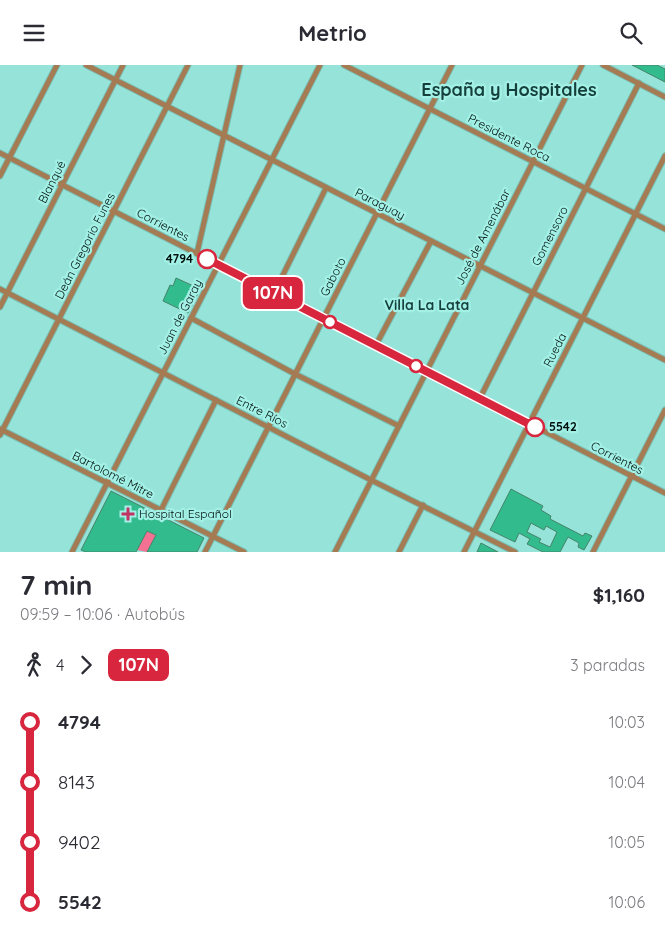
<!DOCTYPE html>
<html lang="es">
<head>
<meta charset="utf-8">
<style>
	body { margin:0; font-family:Quicksand,sans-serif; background:#f2f2f3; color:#2b2b33; height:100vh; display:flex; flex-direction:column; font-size:19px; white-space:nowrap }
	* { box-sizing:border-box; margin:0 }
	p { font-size:16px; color:#7c7c81 }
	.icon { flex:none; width:28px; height:28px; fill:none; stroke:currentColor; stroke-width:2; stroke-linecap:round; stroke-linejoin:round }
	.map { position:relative; height:487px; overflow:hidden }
	.details { display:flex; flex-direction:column; background:#fff; flex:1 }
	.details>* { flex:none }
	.badge { padding:0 10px; border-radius:8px; font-size:18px; line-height:32px }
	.map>.badge { position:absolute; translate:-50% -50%; box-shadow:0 0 0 2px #fff }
	.legs { display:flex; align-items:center; gap:8px; height:55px; padding:0 20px; font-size:16px }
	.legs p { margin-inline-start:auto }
	.summary { display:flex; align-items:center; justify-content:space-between; height:85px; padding:0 20px }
	h1 { font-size:28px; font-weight:700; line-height:38px }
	ul { padding:0 20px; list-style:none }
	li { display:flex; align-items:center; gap:18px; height:60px; font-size:19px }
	li i { display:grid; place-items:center; width:8px; height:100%; margin:0 6px; background:currentColor }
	li i::after { content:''; width:12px; height:12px; margin:-6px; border:4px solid; border-radius:50%; background:#fff }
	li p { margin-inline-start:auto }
	li:first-child i { background:linear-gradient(#0000 50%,currentColor 0) }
	li:last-child i { background:linear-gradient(currentColor 50%,#0000 0) }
	header { display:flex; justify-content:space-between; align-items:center; height:65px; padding:0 20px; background:#fff; font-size:22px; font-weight:700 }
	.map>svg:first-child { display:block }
</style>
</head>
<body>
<header><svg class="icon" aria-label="menu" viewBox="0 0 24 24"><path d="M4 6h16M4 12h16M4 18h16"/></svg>Metrio<svg class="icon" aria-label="search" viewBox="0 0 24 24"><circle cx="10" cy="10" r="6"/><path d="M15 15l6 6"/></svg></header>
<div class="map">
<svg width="665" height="487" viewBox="0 0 665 487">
	<rect width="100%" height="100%" fill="#96e4d9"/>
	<polygon fill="#f47194" points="147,466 156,470 147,487 137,485"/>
	<g fill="#32bb8d" stroke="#44846a" fill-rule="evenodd">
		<polygon points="632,0 657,0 665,4 665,17"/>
		<polygon points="176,213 200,224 188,248 163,236 170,220 173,221"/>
		<path d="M511,424L543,441L541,445L551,451L550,454L583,471L585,468L592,471L584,485L578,482L579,478L568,472L560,487H543L527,479L530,474L519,468L515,477L490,465ZM531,458L544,465L546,461L557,467L550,482L539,477L541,474L527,467Z"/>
		<polygon points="111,426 204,473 197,487 147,487 156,470 147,466 136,487 86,487 81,485"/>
		<polygon points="481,478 498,487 477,487"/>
	</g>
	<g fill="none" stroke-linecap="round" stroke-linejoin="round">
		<g stroke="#7bbeb4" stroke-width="7">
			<g id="street">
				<polyline points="86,0 665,295"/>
				<polyline points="344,0 665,164"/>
				<polyline points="603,0 665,32"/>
				<polyline points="0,88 665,428"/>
				<polyline points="0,111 57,0"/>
				<polyline points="197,188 240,0"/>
				<polyline points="0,224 371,415 515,487"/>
				<polyline points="274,228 326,123"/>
				<polyline points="0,242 123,0"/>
				<polyline points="191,253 295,309 399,361"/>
				<polyline points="376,280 431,176"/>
				<polyline points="480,333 639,18"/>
				<polyline points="0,364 244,487"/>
				<polyline points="0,370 188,0"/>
				<polyline points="161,445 216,335"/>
				<polyline points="72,487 320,0"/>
				<polyline points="205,487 452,0"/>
				<polyline points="335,487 582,0"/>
				<polyline points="399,487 423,440"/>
				<polyline points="464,487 665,91"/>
				<polyline points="593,487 665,345"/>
			</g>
		</g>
		<use href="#street" stroke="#a47b53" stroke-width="5"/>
	</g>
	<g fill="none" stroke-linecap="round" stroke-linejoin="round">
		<g stroke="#fff" stroke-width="11">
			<polyline id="line-1" points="207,194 535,362"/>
		</g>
		<use href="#line-1" stroke="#d7263d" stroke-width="8"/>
	</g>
	<g fill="#fff" stroke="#d7263d" stroke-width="2.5">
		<circle cx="207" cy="194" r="9"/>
		<circle cx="330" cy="257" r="6"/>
		<circle cx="416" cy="301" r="6"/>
		<circle cx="535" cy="362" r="9"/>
	</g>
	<path fill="#c03362" stroke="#a3f1e6" stroke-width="2" d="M125.5 441.5h5v5h5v5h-5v5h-5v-5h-5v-5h5z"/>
	<g text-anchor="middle" stroke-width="4.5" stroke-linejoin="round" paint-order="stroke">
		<g font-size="12" fill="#00100d" stroke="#a3f1e6">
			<text transform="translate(509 73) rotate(27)" y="4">Presidente Roca</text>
			<text transform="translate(52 117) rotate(-63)" y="4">Blanqué</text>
			<text transform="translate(380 139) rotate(27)" y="4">Paraguay</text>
			<text transform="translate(163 160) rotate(27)" y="4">Corrientes</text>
			<text transform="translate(550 171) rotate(-63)" y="4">Gomensoro</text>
			<text transform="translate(483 172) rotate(-63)" y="4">José de Amenábar</text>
			<text transform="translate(85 181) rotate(-63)" y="4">Deán Gregorio Funes</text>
			<text transform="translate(333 212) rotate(-63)" y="4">Gaboto</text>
			<text transform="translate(180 252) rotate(-63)" y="4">Juan de Garay</text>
			<text transform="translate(555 285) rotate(-63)" y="4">Rueda</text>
			<text transform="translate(262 347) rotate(27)" y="4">Entre Ríos</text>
			<text transform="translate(617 393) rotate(27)" y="4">Corrientes</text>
			<text transform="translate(113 410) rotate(27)" y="4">Bartolomé Mitre</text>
		</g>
		<g font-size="12" font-weight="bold" fill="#00100d" stroke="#a3f1e6" text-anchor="end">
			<text x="193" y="198">4794</text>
			<text x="549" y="366" text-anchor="start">5542</text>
		</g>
		<g font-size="12" fill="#00100d" stroke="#a3f1e6" text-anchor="start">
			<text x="139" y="453">Hospital Español</text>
		</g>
		<g font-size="14" font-weight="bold" fill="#153f3b" stroke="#a3f1e6">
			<text x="427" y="245">Villa La Lata</text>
		</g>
		<g font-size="18" font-weight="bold" fill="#153f3b" stroke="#a3f1e6">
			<text x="509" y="31">España y Hospitales</text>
		</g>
	</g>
</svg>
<b class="badge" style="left:273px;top:228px;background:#d7263d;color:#fff">107N</b>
</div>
<section class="details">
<div class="summary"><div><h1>7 min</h1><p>09:59 – 10:06 · Autobús</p></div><b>$1,160</b></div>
<div class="legs"><svg class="icon" aria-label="walk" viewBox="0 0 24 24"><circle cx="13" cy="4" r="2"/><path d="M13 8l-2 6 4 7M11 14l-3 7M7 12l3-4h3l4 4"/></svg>4<svg class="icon" aria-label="forward" viewBox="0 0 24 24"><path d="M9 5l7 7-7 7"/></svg><b class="badge" style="background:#d7263d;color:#fff">107N</b><p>3 paradas</p></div>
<ul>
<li><i style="color:#d7263d"></i><b>4794</b><p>10:03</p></li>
<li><i style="color:#d7263d"></i><span>8143</span><p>10:04</p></li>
<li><i style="color:#d7263d"></i><span>9402</span><p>10:05</p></li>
<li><i style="color:#d7263d"></i><b>5542</b><p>10:06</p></li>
</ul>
</section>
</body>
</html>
